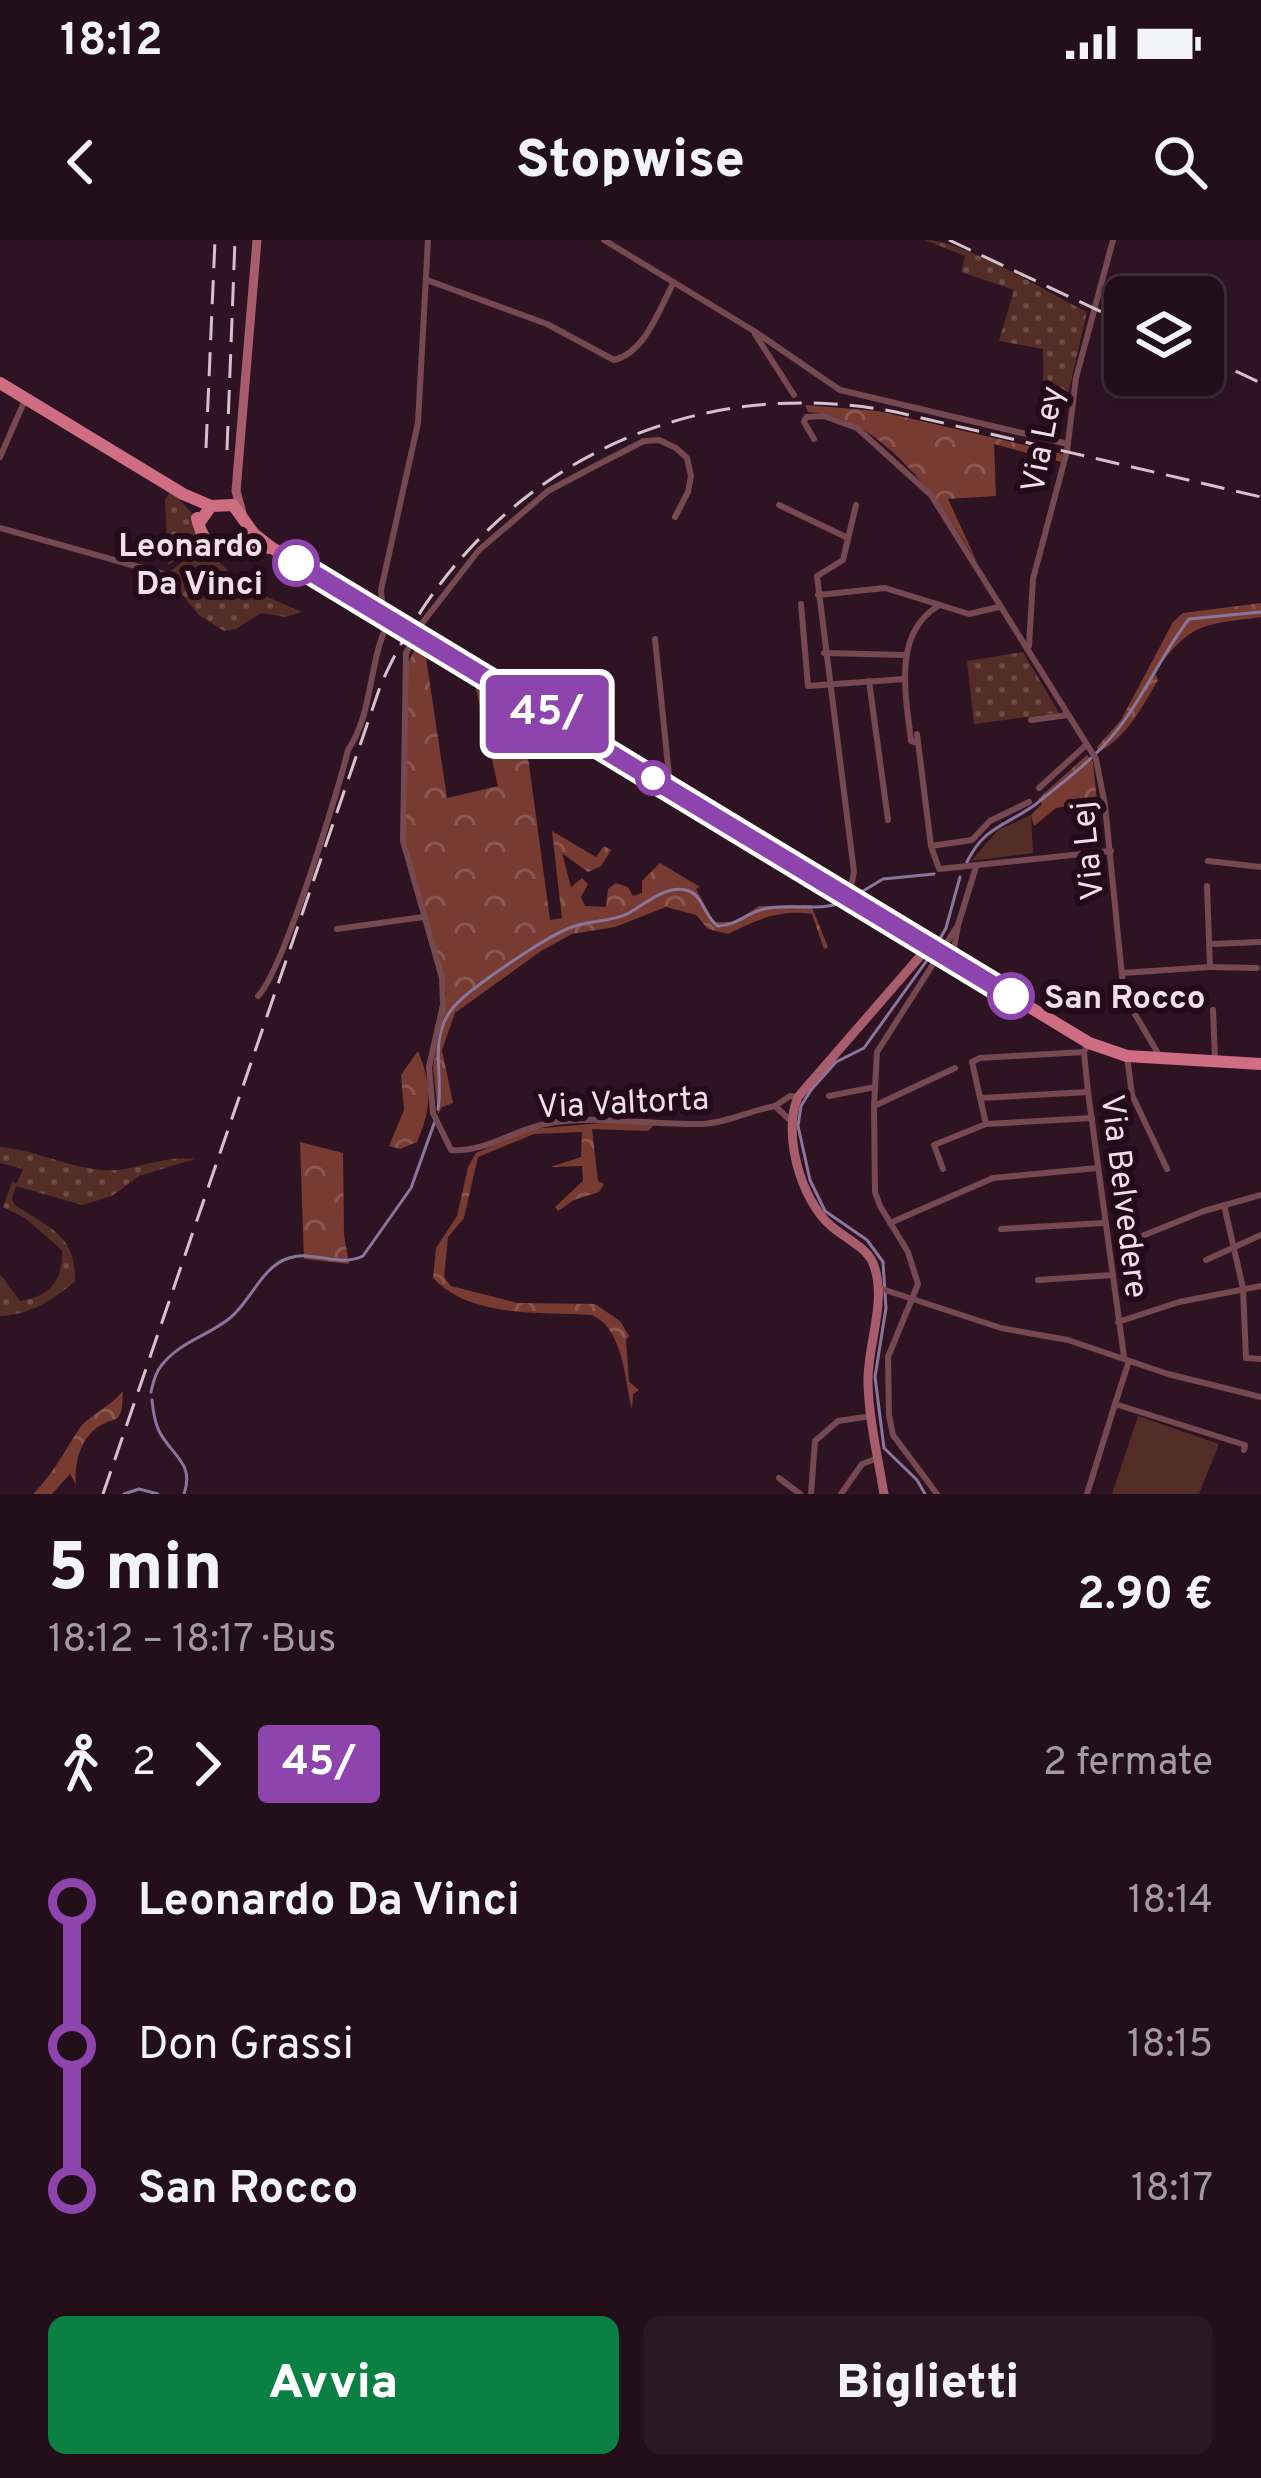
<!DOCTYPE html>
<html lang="it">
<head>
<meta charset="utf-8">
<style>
	body { margin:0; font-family:Overpass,sans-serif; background:#2a1823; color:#f1f3f6; height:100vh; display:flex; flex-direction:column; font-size:45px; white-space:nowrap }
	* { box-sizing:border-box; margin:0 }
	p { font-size:39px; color:#a29ca2 }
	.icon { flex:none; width:66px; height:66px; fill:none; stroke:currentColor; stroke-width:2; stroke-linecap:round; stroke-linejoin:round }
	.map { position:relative; height:1254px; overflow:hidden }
	.sheet { display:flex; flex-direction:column; background:#220f1a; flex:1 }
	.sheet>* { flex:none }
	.badge { padding:0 24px; border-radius:9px; font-size:42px; line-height:78px }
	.controls { position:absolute; left:1104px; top:36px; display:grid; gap:24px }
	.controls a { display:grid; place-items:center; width:120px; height:120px; border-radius:18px; background:#220f1a; box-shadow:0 3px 9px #0004,0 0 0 3px #3f2f39; font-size:60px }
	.map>.badge { position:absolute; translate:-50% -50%; box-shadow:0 0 0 6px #fff }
	.legs { display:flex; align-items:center; gap:18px; height:132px; padding:0 48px; font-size:39px }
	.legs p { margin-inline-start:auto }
	.headline { display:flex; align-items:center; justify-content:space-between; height:204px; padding:0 48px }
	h1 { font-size:66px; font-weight:800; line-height:90px }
	.action { display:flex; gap:24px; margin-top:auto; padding:24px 48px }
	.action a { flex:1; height:138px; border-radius:18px; background:#0b8043; color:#fff; font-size:48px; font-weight:800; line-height:138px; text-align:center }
	.action a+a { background:#2a1823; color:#f1f3f6 }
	ul { padding:0 48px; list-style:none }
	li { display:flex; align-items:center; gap:42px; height:144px; font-size:45px }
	li i { display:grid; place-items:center; width:18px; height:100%; margin:0 15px; background:currentColor }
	li i::after { content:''; width:30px; height:30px; margin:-15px; border:9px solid; border-radius:50%; background:#220f1a }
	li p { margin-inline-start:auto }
	li:first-child i { background:linear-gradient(#0000 50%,currentColor 0) }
	li:last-child i { background:linear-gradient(currentColor 50%,#0000 0) }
	.status { display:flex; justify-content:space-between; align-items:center; height:84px; padding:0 60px; background:#220f1a; direction:ltr }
	.status svg { height:33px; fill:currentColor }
	header { display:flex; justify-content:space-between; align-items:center; height:156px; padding:0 48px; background:#220f1a; font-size:54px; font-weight:800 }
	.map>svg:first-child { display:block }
</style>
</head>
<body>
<div class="status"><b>18:12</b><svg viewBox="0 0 49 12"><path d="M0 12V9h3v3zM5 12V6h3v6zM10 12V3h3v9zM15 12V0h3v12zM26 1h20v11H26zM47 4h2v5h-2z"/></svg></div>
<header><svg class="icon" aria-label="back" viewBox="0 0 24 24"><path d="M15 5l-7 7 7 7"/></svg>Stopwise<svg class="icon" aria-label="search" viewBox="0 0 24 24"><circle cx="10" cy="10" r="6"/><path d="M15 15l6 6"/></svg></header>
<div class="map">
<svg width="1261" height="1254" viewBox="0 0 1261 1254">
	<defs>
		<pattern id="grass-dots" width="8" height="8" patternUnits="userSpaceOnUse" patternTransform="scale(3)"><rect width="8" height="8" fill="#542d26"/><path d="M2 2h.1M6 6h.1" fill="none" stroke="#6d4b46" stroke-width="1.8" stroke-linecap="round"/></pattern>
		<pattern id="forest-crowns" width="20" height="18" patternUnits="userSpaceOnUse" patternTransform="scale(3)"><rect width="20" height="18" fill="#773b32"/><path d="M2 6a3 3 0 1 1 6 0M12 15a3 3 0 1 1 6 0" fill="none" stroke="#8b5750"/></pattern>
	</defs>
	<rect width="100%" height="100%" fill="#2e1423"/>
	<g fill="url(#grass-dots)">
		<path d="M925,0C964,0 1048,53 1087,72L1065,167L1043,164V109L999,101L1014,50L961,32L965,16Z"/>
		<polygon points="171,251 191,272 199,305 168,325 165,260"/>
		<polygon points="196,310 212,316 249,349 302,372 286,377 261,373 236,389 224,391 199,375 166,335"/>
		<polygon points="1023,412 1059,473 974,484 967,421"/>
		<path d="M0,907C35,910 67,927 102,930C133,933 161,914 195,919L139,936L112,956L82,965L16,946L12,958L15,965C51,989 76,995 75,1042C51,1060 31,1075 0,1076V1034L20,1061C51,1056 63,1040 62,1010L25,978L3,967L12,942L17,943L23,929L0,923Z"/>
	</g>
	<g fill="url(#forest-crowns)">
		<path d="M805,165L878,171L1063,214L1061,222L994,204L996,256L948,259L978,324C943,265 882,174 808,172Z"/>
		<path d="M1261,363V377C1202,385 1191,382 1155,432L1158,440C1142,467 1127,497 1099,512L1097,507L1121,480L1173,382L1183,373Z"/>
		<path d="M417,405L425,411L447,558L498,546L474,440L525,469L526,502L550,680L562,678L552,591L596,617L604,606L611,610L601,626L588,632L562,613L571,647L582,638L588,644L581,657L585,666L606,667L608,649L616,643L628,647L633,656L642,653V641L660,623L700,647L696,649L714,682H736L759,666L811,665L828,707L824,709L812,674C778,669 757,680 728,694L708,689L696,675L666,667L615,687L572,694L541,711L455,773L442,810L453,863L442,867L438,874L433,827L446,753L405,597L406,427Z"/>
		<polygon points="1087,515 1093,522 1097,561 1056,568 1034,586 1031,575 1042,564 1038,559"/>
		<path d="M418,811C432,846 432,868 417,902L400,909L389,906L404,870L401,835Z"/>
		<path d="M613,882L655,884L648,891L592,889L598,941L604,944L599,952L574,960L558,971L555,967L583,941L582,926L551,927L581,917L582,892L534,894L478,917L464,978L448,997L444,1037L451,1046L518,1063L595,1064L620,1081L629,1096L626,1100L629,1142L639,1150L633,1154L632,1169C624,1138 624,1090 592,1075C540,1071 472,1079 433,1038L436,1008L457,976L468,927L476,913L532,889Z"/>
		<polygon points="300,902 343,913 344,995 349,1024 304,1019"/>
		<path d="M123,1151C122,1158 123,1165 121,1172C116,1183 114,1178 105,1183C81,1194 74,1221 76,1245L70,1234L52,1254H33C53,1234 64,1212 79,1189C89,1175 109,1168 123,1151Z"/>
	</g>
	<g fill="#542d26">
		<polygon points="1031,575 1033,613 971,621 998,590"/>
		<polygon points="1138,1176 1219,1204 1199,1254 1112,1254"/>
	</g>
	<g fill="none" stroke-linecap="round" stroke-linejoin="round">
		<g stroke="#8a769c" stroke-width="3">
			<path d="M967,622C984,586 1008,585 1036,564C1067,539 1101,514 1124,481C1148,448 1164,411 1189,379L1261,372"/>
			<polyline points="858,654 883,639 934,634"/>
			<polyline points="937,704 946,688 960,637"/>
			<path d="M438,869C444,835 428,800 452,769C466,750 551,693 575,686C593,680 612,682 629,673C645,664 668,643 689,651C703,656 705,678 718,686C738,685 746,673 764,669C791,663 818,672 844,662"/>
			<path d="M151,1152C153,1143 155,1133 161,1126C179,1102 208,1096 230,1078C251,1061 262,1026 289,1018C314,1010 338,1028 363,1016L411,948L435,881"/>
			<path d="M152,1160C153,1170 154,1181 159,1191C171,1215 195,1223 184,1254"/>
			<polyline points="124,1254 139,1249 158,1254"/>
			<polyline points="925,1254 917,1240 884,1208 875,1137 886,1068 883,1022 867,1000 825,971 810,940 798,886 801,866 811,850 836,822 864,808 930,716"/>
		</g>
		<g stroke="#764850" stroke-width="6">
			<polyline points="604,0 754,91 840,150 1068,204"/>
			<path d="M427,40L547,84L614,120C646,112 659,69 674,42"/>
			<polyline points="755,94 794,155"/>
			<polyline points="814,199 804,182 806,177 824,176 857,188 931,255 1096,519 1105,565 1123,746 1129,764 1159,815"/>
			<polyline points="0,217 25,160"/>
			<polyline points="779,265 848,298"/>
			<path d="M675,277L688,252L691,236L687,218L676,208L659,200L644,201L597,225L548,251L479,310L423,382L406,413L403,601L442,738L443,765L429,827L433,873L451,910C486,913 516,888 550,883C601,875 652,885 702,884C728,883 751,870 775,866L792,882"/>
			<polyline points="0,288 164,334"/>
			<polyline points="818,355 885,348 969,374 999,367"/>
			<polyline points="801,364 808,446 905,439"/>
			<polyline points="383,374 381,350 418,183 428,0"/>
			<polyline points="655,399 670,545"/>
			<polyline points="1029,406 1033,339 1067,211 1076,138 1113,0"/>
			<polyline points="824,413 905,415"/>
			<polyline points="869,441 888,580"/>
			<polyline points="1031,480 1068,475"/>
			<polyline points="917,494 931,606 939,629 1111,611"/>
			<path d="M918,503L911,501C906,456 892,394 938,366"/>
			<polyline points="1039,548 1085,506"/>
			<polyline points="931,606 972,600 990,581 1029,562"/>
			<polyline points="1208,621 1261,627"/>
			<polyline points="849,657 854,632 817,336 843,320 856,265"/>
			<polyline points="337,689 423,677"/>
			<polyline points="1211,704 1261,702"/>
			<polyline points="952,720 958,685 976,627"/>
			<polyline points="1210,727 1257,728"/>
			<polyline points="1123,733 1210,727 1207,646"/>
			<path d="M258,756C283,731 338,552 348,510C374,471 368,421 389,381"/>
			<polyline points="1213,770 1215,818"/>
			<polyline points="1087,806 1084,812 1088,852 1124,1117"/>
			<polyline points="1127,816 1132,855 1167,929"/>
			<polyline points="829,856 875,847"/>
			<polyline points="980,858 1088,852"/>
			<polyline points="775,866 790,856 798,857"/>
			<polyline points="874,866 955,828"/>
			<polyline points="986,884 1092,878"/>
			<polyline points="943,929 934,905 986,884 972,822 980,818 1084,812"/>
			<polyline points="1224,965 1243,1048 1246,1118 1261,1119"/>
			<polyline points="890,983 993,938 1098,928"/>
			<polyline points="1001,989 1104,983"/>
			<polyline points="1122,1004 1204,971 1261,955"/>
			<polyline points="1206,1020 1261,995"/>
			<polyline points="1038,1040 1113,1035"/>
			<polyline points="879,1048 1001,1088 1068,1100 1168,1134 1261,1157"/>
			<polyline points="1118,1082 1179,1062 1261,1046"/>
			<polyline points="1129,1121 1115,1164 1245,1205 1244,1210"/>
			<polyline points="779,1238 800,1254"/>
			<polyline points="811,1254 815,1201 838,1181 872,1176"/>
			<polyline points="841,1254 862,1224 878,1218"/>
			<polyline points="937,1254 893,1195 889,1175 888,1117 918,1044 908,1012 880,966 875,952 874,866 877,812 958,685"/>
			<polyline points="1087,1254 1115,1164"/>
		</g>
		<g stroke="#a85d6c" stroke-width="9">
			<polyline points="242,273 236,251 257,0"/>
			<path d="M884,1254C878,1218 869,1180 868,1143C867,1104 888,1061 873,1023C866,1007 845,998 831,986C801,960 782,894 798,857L929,706"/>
		</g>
		<g stroke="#cf6e82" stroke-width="12">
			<polyline points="0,143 183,254 211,266"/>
			<path d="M197,278C207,324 235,303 271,308"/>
			<polyline points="199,283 211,266 233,265 254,294 272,308 1089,803 1127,816 1261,824"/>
		</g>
		<g stroke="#d4c1cb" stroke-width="3" stroke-dasharray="24 12" stroke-linecap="butt">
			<polyline points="949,0 1125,83"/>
			<polyline points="1203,116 1261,143"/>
			<polyline points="206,208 215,0"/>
			<polyline points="227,210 235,0"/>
			<path d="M103,1254L381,444C472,241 675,129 896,172L1261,257"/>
		</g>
	</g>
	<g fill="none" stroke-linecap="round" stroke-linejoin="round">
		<g stroke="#fff" stroke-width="27">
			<polyline id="line-1" points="296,323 1011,756"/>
		</g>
		<use href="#line-1" stroke="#8e44ad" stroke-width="18"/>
	</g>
	<g fill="#fff" stroke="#8e44ad" stroke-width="6">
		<circle cx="296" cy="323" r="21"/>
		<circle cx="653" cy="538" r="15"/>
		<circle cx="1011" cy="756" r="21"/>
	</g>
	<g text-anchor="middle" stroke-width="12" stroke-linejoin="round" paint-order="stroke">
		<g font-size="33" fill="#f1dfe8" stroke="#230b19">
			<text transform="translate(1041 199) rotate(-79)" y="12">Via Ley</text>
			<text transform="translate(1086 611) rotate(-96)" y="12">Via Lej</text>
			<text transform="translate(623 861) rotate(-3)" y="12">Via Valtorta</text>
			<text transform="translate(1126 956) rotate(83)" y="12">Via Belvedere</text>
		</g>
		<g font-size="33" font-weight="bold" fill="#f1dfe8" stroke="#230b19" text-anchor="end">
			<text x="263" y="316">Leonardo<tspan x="263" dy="38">Da Vinci</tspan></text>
			<text x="1044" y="768" text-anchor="start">San Rocco</text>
		</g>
	</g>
</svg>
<div class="controls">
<a><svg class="icon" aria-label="layers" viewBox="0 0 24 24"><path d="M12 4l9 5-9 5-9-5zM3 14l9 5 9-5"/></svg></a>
</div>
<b class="badge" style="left:547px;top:474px;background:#8e44ad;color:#fff">45/</b>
</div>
<section class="sheet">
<div class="headline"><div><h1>5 min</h1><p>18:12 – 18:17 · Bus</p></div><b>2.90 €</b></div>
<div class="legs"><svg class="icon" aria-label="walk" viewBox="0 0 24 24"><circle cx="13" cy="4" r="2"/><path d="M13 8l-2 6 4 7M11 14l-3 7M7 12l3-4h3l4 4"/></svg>2<svg class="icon" aria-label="forward" viewBox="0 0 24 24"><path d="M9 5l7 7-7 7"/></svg><b class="badge" style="background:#8e44ad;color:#fff">45/</b><p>2 fermate</p></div>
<ul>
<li><i style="color:#8e44ad"></i><b>Leonardo Da Vinci</b><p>18:14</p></li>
<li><i style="color:#8e44ad"></i><span>Don Grassi</span><p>18:15</p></li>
<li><i style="color:#8e44ad"></i><b>San Rocco</b><p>18:17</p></li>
</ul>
<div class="action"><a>Avvia</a><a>Biglietti</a></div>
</section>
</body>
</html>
